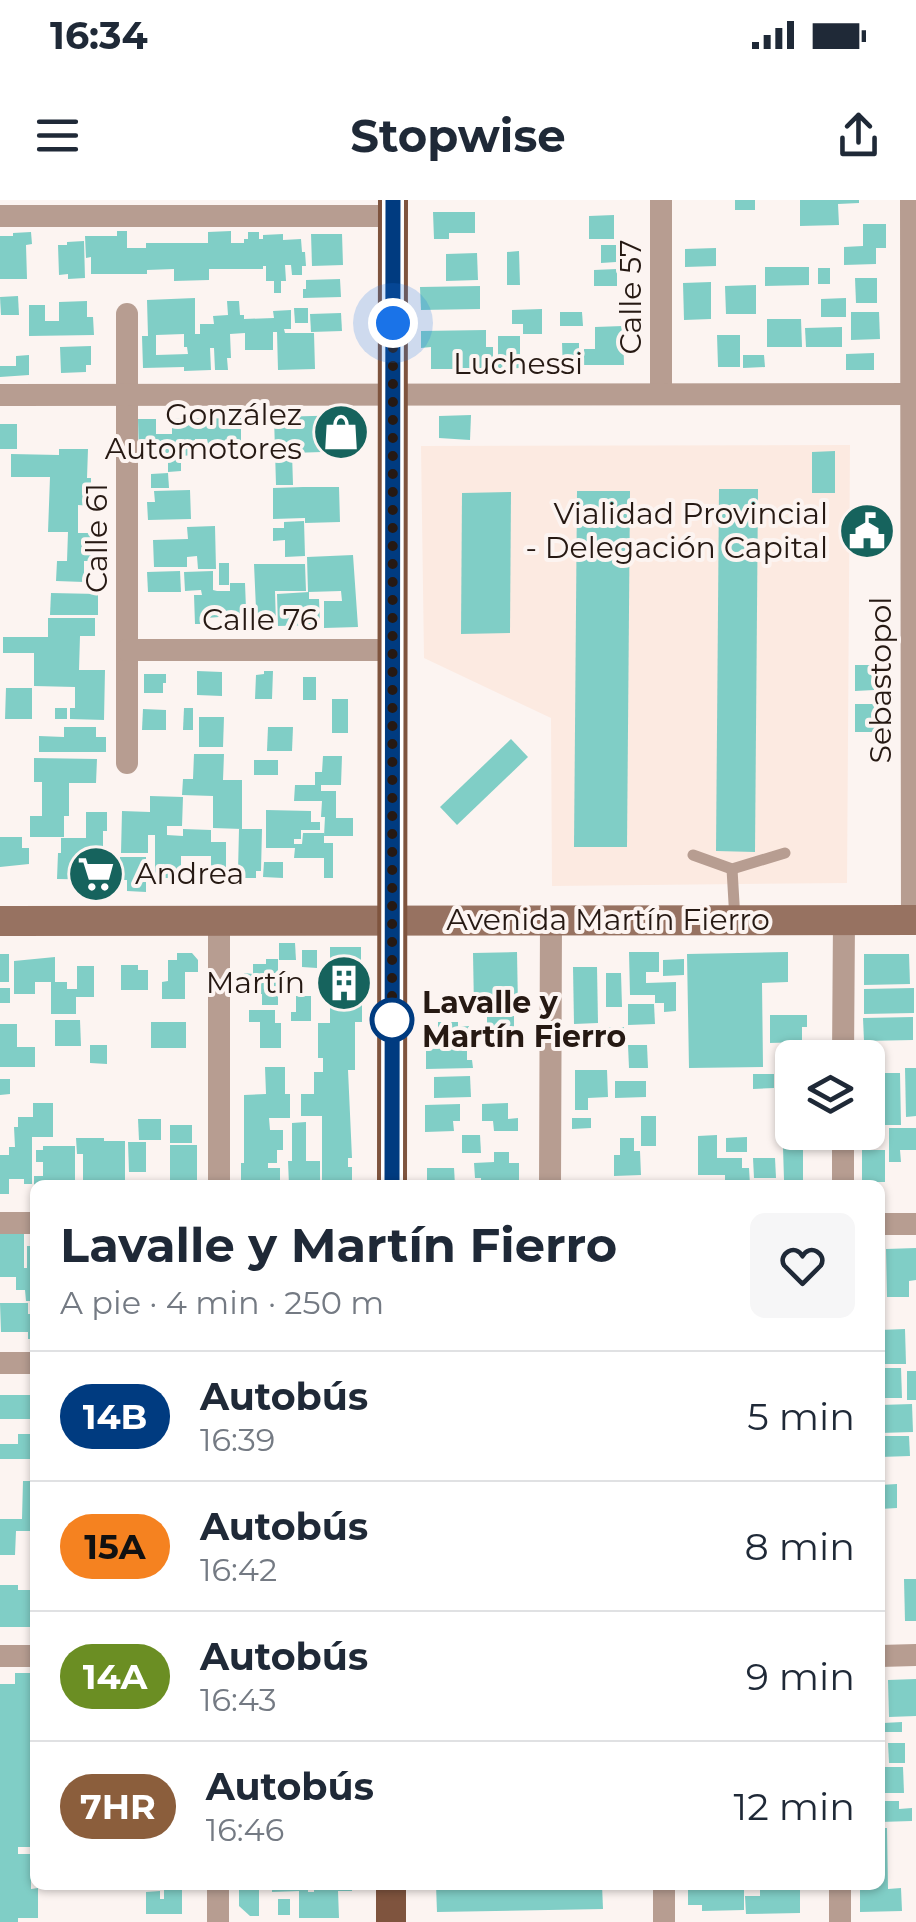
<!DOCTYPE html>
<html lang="es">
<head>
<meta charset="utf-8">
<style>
	body { margin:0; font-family:Montserrat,sans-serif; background:#f6f6f7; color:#1f2937; height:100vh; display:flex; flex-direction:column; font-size:38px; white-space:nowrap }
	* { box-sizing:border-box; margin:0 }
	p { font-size:32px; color:#747a83 }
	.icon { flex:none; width:55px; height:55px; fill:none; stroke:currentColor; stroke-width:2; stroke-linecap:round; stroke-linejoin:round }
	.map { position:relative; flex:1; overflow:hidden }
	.panel { position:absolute; left:30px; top:980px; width:855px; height:710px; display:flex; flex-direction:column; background:#fff; border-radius:15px; box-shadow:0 2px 8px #0004 }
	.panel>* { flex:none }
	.badge { padding:0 20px; border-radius:32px; font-size:35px; line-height:65px }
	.fabs { position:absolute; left:775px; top:840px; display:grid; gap:20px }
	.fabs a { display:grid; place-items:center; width:110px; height:110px; border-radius:15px; background:#fff; box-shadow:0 2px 8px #0004; font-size:50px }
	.you { position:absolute; width:50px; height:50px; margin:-25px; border:8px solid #fff; border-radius:50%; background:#1a73e8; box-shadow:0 0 0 15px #1a73e833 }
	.map>.badge { position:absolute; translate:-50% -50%; box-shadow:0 0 0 5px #fff }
	.round { display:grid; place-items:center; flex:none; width:105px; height:105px; border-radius:15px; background:#f6f6f7 }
	.headline { display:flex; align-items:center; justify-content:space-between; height:170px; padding:0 30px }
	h1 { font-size:48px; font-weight:700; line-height:75px }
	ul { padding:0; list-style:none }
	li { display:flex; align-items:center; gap:30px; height:130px; padding:0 30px; border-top:2px solid #e0e1e3 }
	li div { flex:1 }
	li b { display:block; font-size:38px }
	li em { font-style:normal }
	li .badge { min-width:110px; font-weight:700; text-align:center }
	.status { display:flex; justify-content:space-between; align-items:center; height:70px; padding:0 50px; background:#fff; direction:ltr }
	.status svg { height:28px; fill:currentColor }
	header { display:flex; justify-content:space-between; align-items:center; height:130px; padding:0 30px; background:#fff; font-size:45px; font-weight:700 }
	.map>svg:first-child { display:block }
</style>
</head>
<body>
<div class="status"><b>16:34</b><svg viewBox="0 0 49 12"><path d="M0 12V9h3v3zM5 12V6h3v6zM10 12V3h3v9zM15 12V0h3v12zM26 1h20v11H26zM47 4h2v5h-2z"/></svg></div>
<header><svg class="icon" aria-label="menu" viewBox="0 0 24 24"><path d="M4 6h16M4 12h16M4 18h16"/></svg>Stopwise<svg class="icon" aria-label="share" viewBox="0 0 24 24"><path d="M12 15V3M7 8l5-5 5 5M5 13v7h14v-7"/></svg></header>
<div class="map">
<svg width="916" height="1722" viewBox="0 0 916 1722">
	<rect width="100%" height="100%" fill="#fcf4f1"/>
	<polygon fill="#fceae1" points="850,245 847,683 552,686 551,518 424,458 421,246"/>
	<g fill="#80cec6" fill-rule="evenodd">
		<rect x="735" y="0" width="20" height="10"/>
		<polygon points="800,0 859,0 859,3 838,4 839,25 800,26"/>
		<polygon points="433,12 475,12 475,33 449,33 449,39 434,39"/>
		<polygon points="614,15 614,39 589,39 589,16"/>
		<polygon points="863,24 886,24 886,48 876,48 876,64 844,65 844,47 863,46"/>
		<polygon points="117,31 127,31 127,48 146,48 146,43 208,43 208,32 231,31 231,43 244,43 244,39 248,39 248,32 259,32 259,39 263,39 263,35 283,34 283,40 301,39 302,52 305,52 306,66 302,66 302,75 292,75 291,65 285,65 286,81 281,81 281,93 274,93 274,81 266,81 266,66 263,66 263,69 209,69 209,80 174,81 174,69 147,70 147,74 91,74 91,57 86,58 85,36 117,36"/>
		<polygon points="31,32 32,44 26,45 27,79 0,79 0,36 13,36 13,33"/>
		<polygon points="311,34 342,34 343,65 312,66"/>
		<polygon points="84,41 85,78 68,79 68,74 59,75 58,45 67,45 67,42"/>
		<polygon points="601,45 616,45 616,62 601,63"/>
		<polygon points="716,48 716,66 685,67 685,49"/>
		<polygon points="519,51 520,85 507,85 507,52"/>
		<polygon points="477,53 478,80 446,81 446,54"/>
		<polygon points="765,67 809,67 809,85 765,86"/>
		<rect x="818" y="68" width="12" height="16"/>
		<polygon points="617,69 617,86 594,86 594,70"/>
		<polygon points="855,78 877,78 877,103 856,103"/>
		<polygon points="340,79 341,97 303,98 303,89 306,89 306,80"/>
		<polygon points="711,82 711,119 684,120 683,83"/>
		<polygon points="756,85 756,114 726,114 725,86"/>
		<polygon points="480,86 480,109 421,110 420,87"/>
		<polygon points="18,96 19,115 1,115 0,97"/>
		<path d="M195,98V134H200V124H214L213,116L228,115L227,101H239L240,115H244V119L274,118L273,111L291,110V129H284L285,133H314L315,169L278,170L277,132H273V150H245V133L230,134L231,158H227L228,170H215L214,148H210L211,170L184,171V167L143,168L142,136H148L147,100ZM184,134V147H187L188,154L156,155V135Z"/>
		<polygon points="846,98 846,117 821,117 821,99"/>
		<polygon points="87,101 87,117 93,117 94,135 29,136 29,105 45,105 45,121 59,121 59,102"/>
		<polygon points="294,108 308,108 308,123 295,123"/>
		<polygon points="542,109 542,134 523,134 523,124 512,124 512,110"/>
		<polygon points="560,112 582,112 583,126 560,126"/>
		<polygon points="851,112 879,112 880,139 851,140"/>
		<polygon points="341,113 342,131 311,132 310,114"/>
		<polygon points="767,119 801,119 802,147 767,147"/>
		<polygon points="623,126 624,165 584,165 584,149 595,149 595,127"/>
		<polygon points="842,127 842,147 806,147 805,128"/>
		<polygon points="486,130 486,147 493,147 493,169 431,169 431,147 421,148 421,131"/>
		<polygon points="717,135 740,135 740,167 718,167"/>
		<polygon points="498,136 520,136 520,168 498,169"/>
		<polygon points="562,143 579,143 579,171 563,171"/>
		<polygon points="91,146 91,165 86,165 86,172 61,173 60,147"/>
		<polygon points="874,153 874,170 846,170 846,154"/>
		<polygon points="29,155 29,175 0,177 0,166 16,166 16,156"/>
		<polygon points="743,155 764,155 765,167 743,168"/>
		<polygon points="351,215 352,251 292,253 293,285 276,285 274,217"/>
		<polygon points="471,215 470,240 439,238 439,216"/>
		<polygon points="241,218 241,243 208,244 207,239 195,239 195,255 181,256 181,271 168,272 168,256 139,257 138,219 156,219 156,234 172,234 172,219"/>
		<rect x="0" y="224" width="17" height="25"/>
		<polygon points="59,249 88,249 87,278 91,278 91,306 78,305 78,333 98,333 98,361 84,361 84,382 56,381 57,361 67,361 68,332 48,332 50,277 11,277 11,254 59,255"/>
		<polygon points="835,251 835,293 812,293 812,252"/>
		<polygon points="168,273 169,288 151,288 151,274"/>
		<polygon points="303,287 339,287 340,322 305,323 305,318 273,319 273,288"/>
		<polygon points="719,289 758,289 755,652 716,651"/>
		<polygon points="190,290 191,319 148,320 147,302 155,302 154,291"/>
		<polygon points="577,291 630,291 627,647 574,647"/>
		<polygon points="511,292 510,433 461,434 462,293"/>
		<rect x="857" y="311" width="18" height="34"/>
		<polygon points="304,321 305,356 285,357 285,340 273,341 273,328 284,328 284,322"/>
		<polygon points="215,326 216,369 198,369 197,356 187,357 187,367 154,367 153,340 188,339 187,327"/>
		<polygon points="353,355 358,427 324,428 324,401 342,401 341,391 308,392 307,357"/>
		<rect x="219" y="363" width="10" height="22"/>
		<polygon points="254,364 305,364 306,391 275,391 276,425 247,426 247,421 219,417 207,418 207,424 195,424 194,395 202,395 201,390 185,391 184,372 213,371 213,390 217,391 230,391 230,383 245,383 246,409 256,409"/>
		<polygon points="180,371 181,392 148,392 147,372"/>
		<polygon points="309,392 309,399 319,399 320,425 278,426 277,394"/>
		<polygon points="51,393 98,394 98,415 50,415"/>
		<polygon points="48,418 95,418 95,436 80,436 79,470 105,470 104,520 70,519 70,508 75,508 75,487 34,486 34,453 3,453 3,437 48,437"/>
		<polygon points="855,465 873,465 874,490 855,491"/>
		<polygon points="197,471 222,472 222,496 197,495"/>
		<polygon points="264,471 273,471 272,499 255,499 256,475 264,474"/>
		<polygon points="144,474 166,474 166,483 163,483 163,493 144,493"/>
		<rect x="303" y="477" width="13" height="23"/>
		<polygon points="6,488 32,488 32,519 5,519"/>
		<rect x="332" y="499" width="16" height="34"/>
		<rect x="855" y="504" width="20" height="28"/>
		<rect x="55" y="508" width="12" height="11"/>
		<polygon points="184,508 193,508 193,530 183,530"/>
		<polygon points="143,509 166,510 166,530 142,530"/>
		<polygon points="199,517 224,517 223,547 199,547"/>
		<polygon points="64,527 96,527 96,537 106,537 106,552 39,552 39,536 64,537"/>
		<polygon points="268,527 293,527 292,551 267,551"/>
		<polygon points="511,539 528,557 457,625 440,607"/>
		<polygon points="194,554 224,554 223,580 242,580 242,629 213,628 213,596 182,595 183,579 193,579"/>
		<polygon points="323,556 342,556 341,585 321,585 321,591 336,591 336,618 353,618 353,636 324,636 325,617 321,617 322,601 294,601 295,585 315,585 315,572 322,572"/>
		<polygon points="34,558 97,559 96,583 69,583 69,616 64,616 64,637 30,637 30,616 42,616 42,582 34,582"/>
		<rect x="254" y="560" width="24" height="15"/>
		<polygon points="150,596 183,597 182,626 167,626 167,635 183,636 183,629 211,630 211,642 226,642 226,669 211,669 211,656 181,656 181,678 155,678 155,635 148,635 148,653 121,653 122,611 150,612"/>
		<polygon points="266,610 311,611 311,622 320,622 320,630 301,630 301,639 294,639 294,644 302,644 303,633 324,633 324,643 333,643 333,678 324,678 324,658 294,658 295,648 266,648"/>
		<polygon points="86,612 107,612 107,631 103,631 103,661 116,662 116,680 57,679 58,653 61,653 61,638 86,638"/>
		<polygon points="239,629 262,629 261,671 256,671 256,678 243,678 243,671 238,671"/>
		<polygon points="0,637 22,637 22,648 29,648 29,664 0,667"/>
		<polygon points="120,657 146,657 146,692 127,691 127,680 120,680"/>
		<polygon points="264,662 283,662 283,678 263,677"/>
		<polygon points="279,743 295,743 296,760 279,760"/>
		<polygon points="330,747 361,747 361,762 358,763 358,804 362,803 362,822 355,822 355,870 348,870 352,958 348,958 348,967 352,967 352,985 322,985 322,916 301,916 301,894 314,894 314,872 323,872 323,858 318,858 318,823 330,823"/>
		<polygon points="302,750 317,750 317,768 302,767"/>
		<polygon points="517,752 518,807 474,808 473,753"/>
		<polygon points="629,752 659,752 659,772 646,772 646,783 676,782 676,811 664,812 664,803 655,803 655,795 630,795"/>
		<polygon points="788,752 788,782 762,783 763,867 689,868 687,754"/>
		<polygon points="177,753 192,753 198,760 198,772 185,772 185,799 162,799 162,782 168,781 168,760 177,760"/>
		<rect x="0" y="754" width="9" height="28"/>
		<polygon points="864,754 909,754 910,784 864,785"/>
		<polygon points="55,757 55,782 67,782 67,789 77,789 77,766 94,766 94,797 76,797 76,814 51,814 51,782 35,782 35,794 14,794 14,761"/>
		<polygon points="266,759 278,759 278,805 262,805 262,794 244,794 244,773 253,774 253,764 266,764"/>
		<polygon points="684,759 684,775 663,776 663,760"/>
		<polygon points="121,765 138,765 138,770 148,770 148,790 121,790"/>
		<polygon points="573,767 597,767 598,823 574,824"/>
		<polygon points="606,773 621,773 622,807 606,807"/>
		<rect x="0" y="788" width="10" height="15"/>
		<polygon points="914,788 914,813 864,814 864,789"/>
		<polygon points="296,796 311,796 311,821 291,821 291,812 296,812"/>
		<polygon points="628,804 654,804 655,824 628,825"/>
		<polygon points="249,810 275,810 275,823 281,823 281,848 260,848 260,822 249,822"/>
		<polygon points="770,815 807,815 807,827 802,827 802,842 770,843"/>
		<polygon points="514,816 514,842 487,842 487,817"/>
		<polygon points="913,817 913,840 864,841 863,818"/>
		<polygon points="55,820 80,820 81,846 55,846"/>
		<rect x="151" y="822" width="35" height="26"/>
		<polygon points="438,822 458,822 458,827 469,826 469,841 438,842"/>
		<polygon points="0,824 17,824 17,847 35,847 35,867 0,867"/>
		<polygon points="624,827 624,844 594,844 594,828"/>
		<polygon points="90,845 107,845 107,864 90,863"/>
		<polygon points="628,845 647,845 648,868 629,868"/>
		<polygon points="467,848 467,860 472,860 473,868 426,869 426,849"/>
		<polygon points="265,867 285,867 285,894 290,894 290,918 269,918 270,930 283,930 283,950 277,950 277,963 268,963 268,968 280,968 280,982 268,983 268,985 241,985 241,963 244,963 244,895 266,894"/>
		<polygon points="905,868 916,868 916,916 906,917"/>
		<polygon points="575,870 607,870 608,897 588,898 588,910 575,910"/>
		<polygon points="877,873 900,873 901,925 885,925 885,918 872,918 872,902 868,902 868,891 877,890"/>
		<polygon points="753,874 774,874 774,888 753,889"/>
		<polygon points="470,876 471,897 434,898 434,877"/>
		<polygon points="0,879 10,879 10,894 0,895"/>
		<polygon points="615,881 646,881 646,897 615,898"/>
		<polygon points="33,903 53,903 53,937 32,937 32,984 24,984 24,979 9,979 9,994 0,994 0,955 9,955 9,947 15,947 14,927 18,927 18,917 33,917"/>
		<polygon points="508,903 508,919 518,918 518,931 494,931 493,921 482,921 482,904"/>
		<rect x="775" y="903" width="17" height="29"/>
		<polygon points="460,904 460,921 453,921 454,931 425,932 425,905"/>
		<rect x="641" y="916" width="15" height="30"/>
		<polygon points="572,918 591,918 591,928 572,929"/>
		<polygon points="138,919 161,919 161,940 139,940"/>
		<polygon points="306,922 306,961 320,961 320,985 289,985 288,961 292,961 292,923"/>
		<rect x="170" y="925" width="22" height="18"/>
		<polygon points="889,928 916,928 916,950 900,950 901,962 889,962"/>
		<polygon points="462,935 480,935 481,953 462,953"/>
		<polygon points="717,935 717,958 742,958 742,968 749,968 750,985 725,985 725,975 698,975 698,936"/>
		<polygon points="747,937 747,952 726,952 726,938"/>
		<polygon points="76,938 104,938 104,941 125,941 125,980 83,982 83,954 77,954"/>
		<polygon points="620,938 634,938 634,951 640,951 641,975 614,976 614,955 620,955"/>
		<polygon points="128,942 146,942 146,972 129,972"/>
		<rect x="170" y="945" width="27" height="40"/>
		<polygon points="43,946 75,946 75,983 34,985 34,976 43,976 43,962 36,962 36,950 43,950"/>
		<polygon points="783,947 803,947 803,980 784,980"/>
		<rect x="862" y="950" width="23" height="32"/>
		<polygon points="494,952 509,952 509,963 519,963 519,985 481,985 481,978 475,978 474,963 494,962"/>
		<polygon points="753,958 775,958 776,978 754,978"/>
		<polygon points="427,968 454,968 455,985 427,985"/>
		<polygon points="0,1028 24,1028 24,1068 27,1068 27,1046 35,1046 35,1101 26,1101 25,1090 16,1090 16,1077 0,1077"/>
		<polygon points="916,1048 916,1080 909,1081 909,1097 887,1097 886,1049"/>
		<polygon points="0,1103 28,1103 28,1114 35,1114 35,1139 28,1139 28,1132 1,1132"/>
		<polygon points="905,1129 906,1164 880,1164 880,1130"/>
		<polygon points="880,1168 901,1168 902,1198 880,1198"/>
		<rect x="907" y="1171" width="9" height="29"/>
		<rect x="0" y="1195" width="35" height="24"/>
		<polygon points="912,1204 913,1232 880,1233 880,1205"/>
		<polygon points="18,1234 35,1234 35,1249 32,1249 32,1259 0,1259 0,1244 18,1244"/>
		<polygon points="880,1236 909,1236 910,1256 880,1257"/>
		<polygon points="23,1281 35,1281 35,1331 16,1331 15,1355 0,1355 0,1319 22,1319"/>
		<polygon points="897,1284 897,1308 880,1309 880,1285"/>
		<polygon points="904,1379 916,1379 916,1421 905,1421"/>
		<polygon points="0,1385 18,1385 18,1390 35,1390 35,1427 0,1427"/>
		<polygon points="15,1473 35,1473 35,1647 18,1647 18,1654 31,1654 31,1689 38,1688 38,1718 18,1718 18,1722 0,1722 0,1484 15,1484"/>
		<polygon points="916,1479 916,1516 889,1517 888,1480"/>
		<polygon points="902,1522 902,1532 883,1532 883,1523"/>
		<polygon points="888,1543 905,1543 905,1563 889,1563"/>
		<polygon points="880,1567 903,1567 904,1593 880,1593"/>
		<polygon points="880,1601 899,1601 899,1609 912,1608 912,1621 880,1622"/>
		<polygon points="880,1628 887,1628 888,1689 901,1688 902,1711 860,1712 860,1685 880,1685"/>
		<polygon points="164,1685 182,1685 182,1714 146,1714 146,1692 160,1691 160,1699 164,1699"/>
		<polygon points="239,1685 259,1685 259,1716 250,1716 239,1706"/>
		<polygon points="272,1685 308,1685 308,1692 314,1692 314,1685 352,1685 352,1691 338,1691 339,1718 299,1718 299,1691 272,1692"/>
		<polygon points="436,1685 602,1685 603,1709 437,1712"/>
		<polygon points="688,1685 744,1685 744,1710 702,1711 702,1705 688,1705"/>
		<polygon points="760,1685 800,1685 800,1713 746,1714 745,1696 760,1696"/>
		<rect x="278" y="1699" width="12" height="16"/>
	</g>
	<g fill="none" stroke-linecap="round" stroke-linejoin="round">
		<g stroke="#b79d91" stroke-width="11">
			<polyline points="693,655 732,669 785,653"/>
			<polyline points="732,669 735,720"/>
		</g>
		<g stroke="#b79d91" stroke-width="22">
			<polyline points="911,0 912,720"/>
			<polyline points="0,16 393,16"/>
			<polyline points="127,114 127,563"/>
			<polyline points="661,194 661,0"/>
			<polyline points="0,195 916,194"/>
			<polyline points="127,450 393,450"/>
			<polyline points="843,858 844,720"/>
			<polyline points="219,985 219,720"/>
			<polyline points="550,985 551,720"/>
			<polyline points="843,985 843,932"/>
			<polyline points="0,1023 35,1023"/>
			<polyline points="880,1024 916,1024"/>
			<polyline points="0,1163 35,1163"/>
			<polyline points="0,1456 35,1456"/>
			<polyline points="880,1456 916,1455"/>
			<polyline points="218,1722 218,1685"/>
			<polyline points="664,1722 664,1685"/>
			<polyline points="840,1722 840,1685"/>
		</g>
		<polyline stroke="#977261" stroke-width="30" points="0,721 916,720"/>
		<g stroke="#7f543e" stroke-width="30">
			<polyline points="392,985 393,0"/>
			<polyline points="391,1722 391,1685"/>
		</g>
	</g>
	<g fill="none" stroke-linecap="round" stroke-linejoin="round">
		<g stroke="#fff" stroke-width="22">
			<polyline id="line" points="392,985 393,0"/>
		</g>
		<use href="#line" stroke="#003b80" stroke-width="15"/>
		<polyline stroke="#261913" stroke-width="10" stroke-dasharray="0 18" points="392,820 392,826 393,123"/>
	</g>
	<defs>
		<g id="shop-disc" transform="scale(2.875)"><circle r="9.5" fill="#16635d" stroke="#fcf4f1"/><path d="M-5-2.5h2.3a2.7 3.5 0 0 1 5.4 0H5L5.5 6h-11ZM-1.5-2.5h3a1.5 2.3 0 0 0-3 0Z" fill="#fff"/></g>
		<g id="civic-disc" transform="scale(2.875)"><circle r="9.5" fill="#16635d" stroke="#fcf4f1"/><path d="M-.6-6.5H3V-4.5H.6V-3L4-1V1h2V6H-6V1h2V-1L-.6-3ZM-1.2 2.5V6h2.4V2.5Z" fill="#fff"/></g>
		<g id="supermarket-disc" transform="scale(2.875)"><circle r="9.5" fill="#16635d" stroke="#fcf4f1"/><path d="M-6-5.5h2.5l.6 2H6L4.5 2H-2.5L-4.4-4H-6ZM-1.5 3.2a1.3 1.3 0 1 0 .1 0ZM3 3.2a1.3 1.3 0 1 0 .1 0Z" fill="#fff"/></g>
		<g id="building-disc" transform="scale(2.875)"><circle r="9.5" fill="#16635d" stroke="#fcf4f1"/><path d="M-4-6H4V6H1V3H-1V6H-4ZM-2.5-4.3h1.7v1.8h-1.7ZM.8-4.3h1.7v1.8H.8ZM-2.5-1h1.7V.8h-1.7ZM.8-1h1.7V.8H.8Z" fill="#fff"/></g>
	</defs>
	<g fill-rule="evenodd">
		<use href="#shop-disc" x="341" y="232"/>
		<use href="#civic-disc" x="867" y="331"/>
		<use href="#supermarket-disc" x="96" y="674"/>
		<use href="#building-disc" x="344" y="783"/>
	</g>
	<circle fill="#fff" stroke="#003b80" stroke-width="5" cx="392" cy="820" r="20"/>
	<g text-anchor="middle" stroke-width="8" stroke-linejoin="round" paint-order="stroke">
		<g font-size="30" fill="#261913" stroke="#fcf4f1">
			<text transform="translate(631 97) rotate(-90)" y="10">Calle 57</text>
			<text x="518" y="174">Luchessi</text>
			<text transform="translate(97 338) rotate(-90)" y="10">Calle 61</text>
			<text x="260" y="430">Calle 76</text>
			<text transform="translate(881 480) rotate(-90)" y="10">Sebastopol</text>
			<text x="608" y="730">Avenida Martín Fierro</text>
		</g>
		<g font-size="30" fill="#261913" stroke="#fcf4f1" text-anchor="end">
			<text x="302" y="225">González<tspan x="302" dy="34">Automotores</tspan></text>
			<text x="828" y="324">Vialidad Provincial<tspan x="828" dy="34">- Delegación Capital</tspan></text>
			<text x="135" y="684" text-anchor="start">Andrea</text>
			<text x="305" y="793">Martín</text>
		</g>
		<g font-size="30" font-weight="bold" fill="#261913" stroke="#fcf4f1" text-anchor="start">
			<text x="422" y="813">Lavalle y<tspan x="422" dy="34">Martín Fierro</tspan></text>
		</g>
	</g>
</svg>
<div class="fabs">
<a><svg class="icon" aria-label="layers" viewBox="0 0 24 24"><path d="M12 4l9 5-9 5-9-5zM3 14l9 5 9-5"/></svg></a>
</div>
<div class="you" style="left:393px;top:123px"></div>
<section class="panel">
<div class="headline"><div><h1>Lavalle y Martín Fierro</h1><p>A pie · 4 min · 250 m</p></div><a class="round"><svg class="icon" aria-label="heart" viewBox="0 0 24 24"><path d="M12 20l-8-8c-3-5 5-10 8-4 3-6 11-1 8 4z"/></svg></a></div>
<ul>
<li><span class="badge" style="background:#003b80;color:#fff">14B</span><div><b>Autobús</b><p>16:39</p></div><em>5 min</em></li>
<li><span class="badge" style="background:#f58220;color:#111">15A</span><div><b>Autobús</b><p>16:42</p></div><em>8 min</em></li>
<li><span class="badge" style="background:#6b8e23;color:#fff">14A</span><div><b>Autobús</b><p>16:43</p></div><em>9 min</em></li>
<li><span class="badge" style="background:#8b5e3c;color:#fff">7HR</span><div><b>Autobús</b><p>16:46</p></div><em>12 min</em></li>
</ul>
</section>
</div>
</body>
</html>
